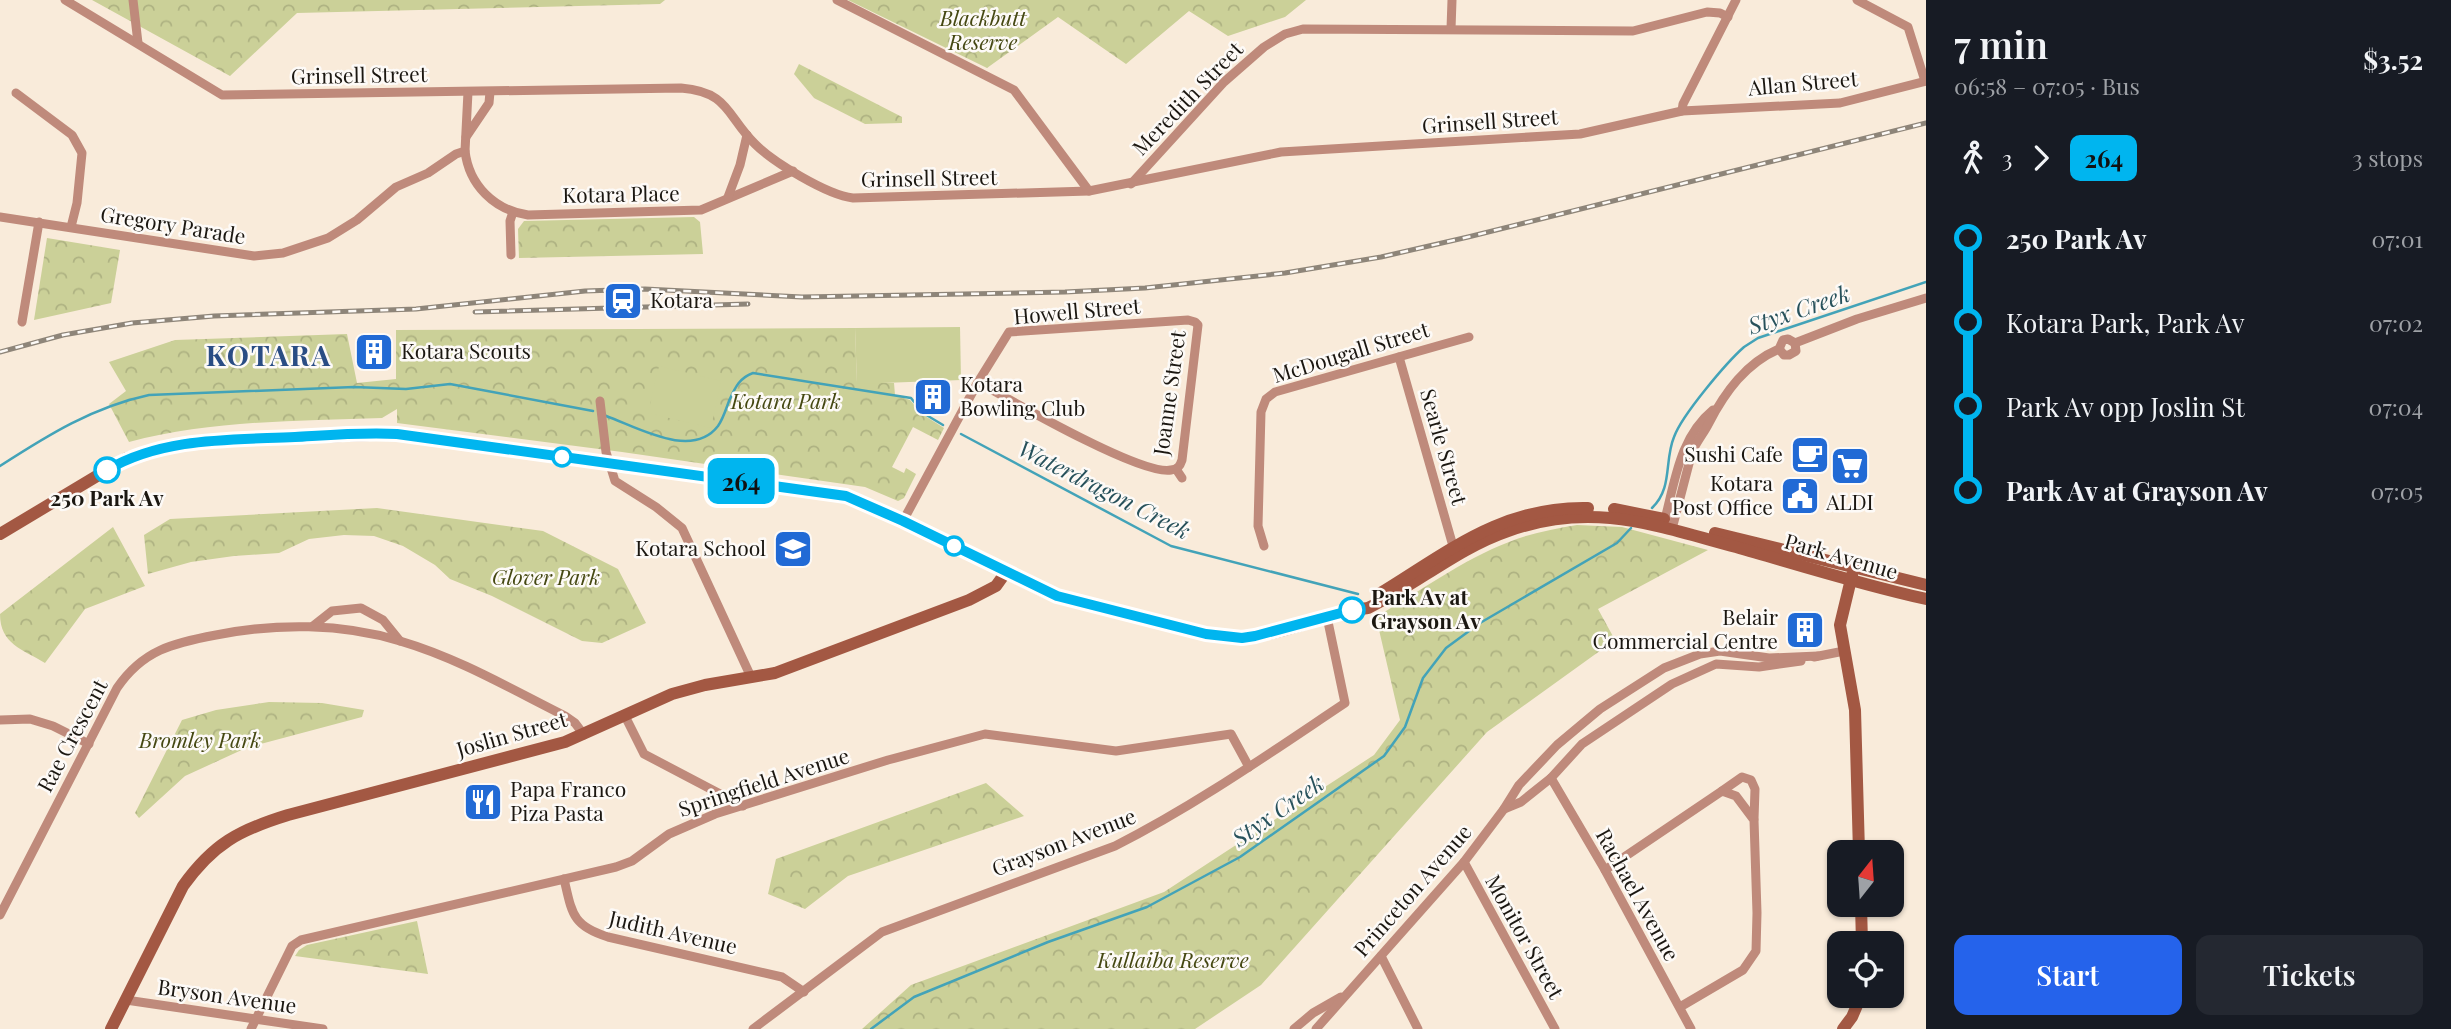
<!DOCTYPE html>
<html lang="en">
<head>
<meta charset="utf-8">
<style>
	body { margin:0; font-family:"Playfair Display",serif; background:#242831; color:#f1f3f6; height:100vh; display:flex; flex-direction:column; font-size:26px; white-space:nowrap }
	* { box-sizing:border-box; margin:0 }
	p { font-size:23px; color:#9ea1a6 }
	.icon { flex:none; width:38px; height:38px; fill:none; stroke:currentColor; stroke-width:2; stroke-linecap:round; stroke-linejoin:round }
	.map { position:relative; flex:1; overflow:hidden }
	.details { display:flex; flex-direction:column; background:#171b24; width:525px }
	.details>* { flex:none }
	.badge { padding:0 14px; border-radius:10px; font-size:24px; line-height:46px }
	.needle { width:46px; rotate:17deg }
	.fabs { position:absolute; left:1827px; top:840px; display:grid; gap:14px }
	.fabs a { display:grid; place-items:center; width:77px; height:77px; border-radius:14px; background:#171b24; box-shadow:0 2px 5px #0004; font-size:35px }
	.map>.badge { position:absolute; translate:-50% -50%; box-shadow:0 0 0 4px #fff }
	.legs { display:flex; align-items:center; gap:10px; height:77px; padding:0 28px; font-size:23px }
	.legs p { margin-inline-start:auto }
	.head { display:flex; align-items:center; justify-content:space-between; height:119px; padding:0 28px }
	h1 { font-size:38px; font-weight:600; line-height:52px }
	.button { display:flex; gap:14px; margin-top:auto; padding:14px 28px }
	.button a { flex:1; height:80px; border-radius:14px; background:#2563eb; color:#fff; font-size:28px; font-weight:600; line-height:80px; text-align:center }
	.button a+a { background:#242831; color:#f1f3f6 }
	ul { padding:0 28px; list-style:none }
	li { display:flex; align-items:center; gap:24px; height:84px; font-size:26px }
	li i { display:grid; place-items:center; width:10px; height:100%; margin:0 9px; background:currentColor }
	li i::after { content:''; width:18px; height:18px; margin:-9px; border:5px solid; border-radius:50%; background:#171b24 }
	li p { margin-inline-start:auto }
	li:first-child i { background:linear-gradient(#0000 50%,currentColor 0) }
	li:last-child i { background:linear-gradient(currentColor 50%,#0000 0) }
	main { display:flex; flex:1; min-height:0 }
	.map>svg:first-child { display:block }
</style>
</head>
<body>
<main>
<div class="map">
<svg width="1926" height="1029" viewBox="0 0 1926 1029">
	<defs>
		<pattern id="forest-crowns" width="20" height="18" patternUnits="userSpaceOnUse" patternTransform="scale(1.75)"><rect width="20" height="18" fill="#cbd098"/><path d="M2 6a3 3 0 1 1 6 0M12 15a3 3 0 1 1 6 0" fill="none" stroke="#aeb282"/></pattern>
	</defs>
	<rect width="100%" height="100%" fill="#f9ebda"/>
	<g fill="url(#forest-crowns)">
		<polygon points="92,0 665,0 660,4 297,13 230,76"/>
		<polygon points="848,0 1306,0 1285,17 1228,36 1189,11 1126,64 1058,17 987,68"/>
		<polygon points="799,64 902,117 902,123 865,124 814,98 794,74"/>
		<polygon points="694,217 700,222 703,254 519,258 518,229 524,221"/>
		<polygon points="47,238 120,250 111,303 34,320"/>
		<path d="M855,328L857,383H894L895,395L910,400L922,414L944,428L938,440L913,427L892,467L904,473L906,468L916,474L904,498L898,501L865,487L622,452L397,423V409L382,418C298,421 211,420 129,442L109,404L126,391L109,362L175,340L347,334L357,383L396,379V330Z"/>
		<polygon points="377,508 543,531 618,569 646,623 602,643 582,641 492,596 450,579 435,565 403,546 374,536 344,535 309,539 279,553 234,556 191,562 148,574 144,535 170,519"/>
		<path d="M1577,525L1622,527L1708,550L1598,609L1615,640L1487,732L1261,985L1195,1029H862L911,985L1164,892L1374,755L1400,720L1376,617C1419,592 1462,560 1509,542C1531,533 1554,529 1577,525Z"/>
		<path d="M113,527L145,586L85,609L45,663C22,649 0,644 0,614Z"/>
		<polygon points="269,702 322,703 364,710 362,717 246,748 185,776 139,818 135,813 182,720 216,710"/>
		<polygon points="986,783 1024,816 848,876 805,909 768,894 776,859"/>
		<polygon points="417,921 428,974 295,956 299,950 307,945"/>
	</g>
	<g fill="#cbd098">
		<polygon points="960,327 961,380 857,384 855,328"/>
		<polygon points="659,366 721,381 711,428 648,413"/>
	</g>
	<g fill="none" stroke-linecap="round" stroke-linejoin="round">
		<g stroke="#43a3b8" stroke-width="2.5">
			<path d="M606,416C637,427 692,460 718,426C723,419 726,409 729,401C735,388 739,378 753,373L911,398L923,413L943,425"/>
			<polyline points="961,434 1171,546 1358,594"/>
			<path d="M0,466C48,435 93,407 149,395L354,387L406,389L450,384L593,411"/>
			<path d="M1652,508C1673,488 1664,461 1674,437C1682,415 1726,363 1744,347L1758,338L1926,282"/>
			<polyline points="871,1029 914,997 1048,942 1147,907 1240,857 1384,756 1405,727 1423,678 1446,648 1480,623 1617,543 1631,528"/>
		</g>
		<g stroke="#bf8a7b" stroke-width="9">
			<path d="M65,0L222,95L681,88C729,92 726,115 755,144C773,162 827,195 853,198L1089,191L1281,152L1580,134L1682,111L1840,103L1926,81"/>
			<polyline points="133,0 138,43"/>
			<polyline points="837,0 1014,90 1089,191"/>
			<polyline points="1857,0 1908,27 1925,81"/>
			<polyline points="1451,29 1452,0"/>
			<polyline points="16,93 72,135 82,153 77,203 71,227"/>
			<polyline points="1682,111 1683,104 1736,0"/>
			<polyline points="466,137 489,103 490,92"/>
			<path d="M465,151C469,185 494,210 528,215L701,210L793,171"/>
			<polyline points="1131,184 1224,82 1264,47 1285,34 1303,29 1633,31 1707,12 1720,13 1728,17"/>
			<polyline points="728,197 740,165 747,135"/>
			<polyline points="0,217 254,256 283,253 328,238 357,220 396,187 428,173 456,154 465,151 468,92"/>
			<polyline points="511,255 510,221 513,212"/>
			<polyline points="22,322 39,222"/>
			<polyline points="1779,349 1784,355 1789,355 1796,351 1795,343"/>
			<polyline points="1399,357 1453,546"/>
			<polyline points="600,401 606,452 615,481 656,507 682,528 751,677"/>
			<polyline points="1176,469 1182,478"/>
			<path d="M903,521L978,382L1009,332L1188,320L1195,322L1198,325L1182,460C1180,466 1178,469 1171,470C1141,476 1010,400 978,382"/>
			<path d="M1664,523C1675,482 1679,438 1713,410"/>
			<path d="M1672,529L1692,452C1697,441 1704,433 1709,423C1725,392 1746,363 1779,349L1783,340L1788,339L1795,343L1857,319L1926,298"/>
			<polyline points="1264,546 1258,526 1261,412 1266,399 1275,392 1469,337"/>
			<polyline points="313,626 332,611 361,608 383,620 400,641"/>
			<polyline points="1814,657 1844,651"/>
			<polyline points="625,716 644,754 743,806"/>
			<polyline points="0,720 30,719 53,726 89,744"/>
			<polyline points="1551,778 1605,870 1691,1029"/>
			<polyline points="1722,791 1742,777 1751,780 1755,789 1754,819"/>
			<polyline points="1504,809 1521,802 1551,778 1582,744 1672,684 1716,664 1759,667 1801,661"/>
			<polyline points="1464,862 1555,1029"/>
			<polyline points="1605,870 1722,791 1736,796 1754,820 1757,913 1756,951 1743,970 1680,1007"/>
			<path d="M564,879C572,913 572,926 608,937L782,977L804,992"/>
			<path d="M0,915L117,688C143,650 173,643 216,635C276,623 342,623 400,641C458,658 511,689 565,716L575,723L584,735"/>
			<polyline points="1381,956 1418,1029"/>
			<polyline points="126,1000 323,1029"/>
			<polyline points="251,1029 292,946 301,940 616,867 632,861 669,834 715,814 888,760 985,734 1116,751 1231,734 1249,767"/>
			<path d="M753,1029L882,932L1115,846C1196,805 1270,753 1345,703L1327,617"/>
			<polyline points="1294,1029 1313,1013 1341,997"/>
			<polyline points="1316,1029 1464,862 1504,809 1519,785 1557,745 1600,709 1664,668 1700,654 1720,651 1769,658 1818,656"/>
		</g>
		<g stroke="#a35843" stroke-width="12">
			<polyline points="1614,509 1664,519"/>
			<polyline points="1715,533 1926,585"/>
			<path d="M0,534L127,458L177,444L237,440L397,434L846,496L903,521L1043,591L1070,600L1206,634C1219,636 1232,638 1244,638C1287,634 1326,613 1368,608C1416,585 1458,548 1508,531C1592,501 1654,525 1736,547C1799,565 1862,585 1926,599"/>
			<polyline points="1852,575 1840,625 1855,710 1859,852"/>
			<path d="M1379,594C1448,552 1502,506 1588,508"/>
			<polyline points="1861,905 1862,943"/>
			<path d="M111,1029L183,886C213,844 239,830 288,815L565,742L672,694L705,685L775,673L969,600L996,586L1006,572"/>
			<polyline points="1843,1029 1852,1017 1861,996"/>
		</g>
		<g stroke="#8e8579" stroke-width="5">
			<g id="rail">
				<polyline points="475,312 748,304"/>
				<polyline points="0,352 63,335 132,323 214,316 416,309 585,291 645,289 802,297 1065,292 1145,288 1285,273 1381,257 1468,237 1926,123"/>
			</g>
		</g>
		<use href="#rail" stroke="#fdfaf7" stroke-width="2.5" stroke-dasharray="8" stroke-linecap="butt"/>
	</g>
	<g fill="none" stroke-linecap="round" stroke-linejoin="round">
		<g stroke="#fff" stroke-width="16">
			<path id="line-1" d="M107,470C163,437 231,440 295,437C329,435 363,432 397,434L846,496L903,521L1057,596L1206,634L1242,638L1255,636L1352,610"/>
		</g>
		<use href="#line-1" stroke="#00b5ef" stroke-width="10"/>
	</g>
	<defs>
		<g id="station-square" transform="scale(2.0125)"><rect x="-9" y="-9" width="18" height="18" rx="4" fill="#216ad5" stroke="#fdfaf7"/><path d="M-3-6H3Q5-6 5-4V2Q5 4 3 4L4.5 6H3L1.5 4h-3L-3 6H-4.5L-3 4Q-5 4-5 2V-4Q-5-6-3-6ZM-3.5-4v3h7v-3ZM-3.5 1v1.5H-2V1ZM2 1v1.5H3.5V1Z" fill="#fff"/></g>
		<g id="building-square" transform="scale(2.0125)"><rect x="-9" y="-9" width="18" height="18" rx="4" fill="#216ad5" stroke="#fdfaf7"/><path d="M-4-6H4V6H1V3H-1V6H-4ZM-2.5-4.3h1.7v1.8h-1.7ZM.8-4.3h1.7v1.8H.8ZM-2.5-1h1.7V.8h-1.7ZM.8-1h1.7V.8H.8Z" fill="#fff"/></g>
		<g id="cafe-square" transform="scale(2.0125)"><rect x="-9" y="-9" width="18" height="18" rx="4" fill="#216ad5" stroke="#fdfaf7"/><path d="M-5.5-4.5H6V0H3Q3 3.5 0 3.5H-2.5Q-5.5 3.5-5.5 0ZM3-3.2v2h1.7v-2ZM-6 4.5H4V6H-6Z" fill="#fff"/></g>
		<g id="supermarket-square" transform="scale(2.0125)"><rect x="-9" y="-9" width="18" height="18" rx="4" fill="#216ad5" stroke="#fdfaf7"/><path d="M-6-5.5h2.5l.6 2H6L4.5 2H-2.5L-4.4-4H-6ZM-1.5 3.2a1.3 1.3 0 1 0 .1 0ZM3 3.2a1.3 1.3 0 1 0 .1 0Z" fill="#fff"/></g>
		<g id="civic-square" transform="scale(2.0125)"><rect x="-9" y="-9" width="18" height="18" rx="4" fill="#216ad5" stroke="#fdfaf7"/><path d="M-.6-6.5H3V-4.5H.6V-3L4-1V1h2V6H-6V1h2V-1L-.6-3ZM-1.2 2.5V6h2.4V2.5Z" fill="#fff"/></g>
		<g id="school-square" transform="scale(2.0125)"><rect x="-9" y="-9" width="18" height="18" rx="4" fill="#216ad5" stroke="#fdfaf7"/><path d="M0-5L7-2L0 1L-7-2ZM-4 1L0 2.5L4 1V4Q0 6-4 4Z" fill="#fff"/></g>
		<g id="restaurant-square" transform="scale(2.0125)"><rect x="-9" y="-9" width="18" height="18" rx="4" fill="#216ad5" stroke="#fdfaf7"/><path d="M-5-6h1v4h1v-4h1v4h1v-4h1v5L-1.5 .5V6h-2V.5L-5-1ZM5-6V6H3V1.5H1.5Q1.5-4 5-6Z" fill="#fff"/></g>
	</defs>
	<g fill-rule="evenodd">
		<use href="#station-square" x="623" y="301"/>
		<use href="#building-square" x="374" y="352"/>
		<use href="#building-square" x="933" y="397"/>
		<use href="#cafe-square" x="1810" y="455"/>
		<use href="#supermarket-square" x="1850" y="466"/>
		<use href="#civic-square" x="1800" y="496"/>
		<use href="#school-square" x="793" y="549"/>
		<use href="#building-square" x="1805" y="630"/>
		<use href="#restaurant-square" x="483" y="802"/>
	</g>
	<g fill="#fff" stroke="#00b5ef" stroke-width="3.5">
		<circle cx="562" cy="457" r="9"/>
		<circle cx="107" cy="470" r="12"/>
		<circle cx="954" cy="546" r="9"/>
		<circle cx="1352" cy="610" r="12"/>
	</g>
	<g text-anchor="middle" stroke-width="5" stroke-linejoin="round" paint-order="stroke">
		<g font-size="21" font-style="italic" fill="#454812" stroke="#fdfaf7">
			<text x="983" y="26">Blackbutt<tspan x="983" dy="24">Reserve</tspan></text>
			<text x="786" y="409">Kotara Park</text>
			<text x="546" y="585">Glover Park</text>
			<text x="200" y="748">Bromley Park</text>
			<text x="1173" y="968">Kullaiba Reserve</text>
		</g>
		<g font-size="21" fill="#1b1711" stroke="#fdfaf7">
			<text transform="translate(359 76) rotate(-1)" y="7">Grinsell Street</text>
			<text transform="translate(1803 84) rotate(-5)" y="7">Allan Street</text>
			<text transform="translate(1188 99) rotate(-46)" y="7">Meredith Street</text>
			<text transform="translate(1490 122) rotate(-4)" y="7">Grinsell Street</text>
			<text transform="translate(929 179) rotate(-1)" y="7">Grinsell Street</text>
			<text transform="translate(621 195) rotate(-1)" y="7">Kotara Place</text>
			<text transform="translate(173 226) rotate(9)" y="7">Gregory Parade</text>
			<text transform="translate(1077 312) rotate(-5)" y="7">Howell Street</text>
			<text transform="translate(1351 353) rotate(-17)" y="7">McDougall Street</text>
			<text transform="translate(1170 393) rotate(-82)" y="7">Joanne Street</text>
			<text transform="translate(1443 447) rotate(74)" y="7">Searle Street</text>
			<text transform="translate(1841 557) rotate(16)" y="7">Park Avenue</text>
			<text transform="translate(512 735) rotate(-16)" y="7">Joslin Street</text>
			<text transform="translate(73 736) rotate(-62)" y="7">Rae Crescent</text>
			<text transform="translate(764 783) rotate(-18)" y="7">Springfield Avenue</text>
			<text transform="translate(1064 843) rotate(-21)" y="7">Grayson Avenue</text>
			<text transform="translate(1413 891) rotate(-49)" y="7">Princeton Avenue</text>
			<text transform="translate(1637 895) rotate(61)" y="7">Rachael Avenue</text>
			<text transform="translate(673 933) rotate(13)" y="7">Judith Avenue</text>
			<text transform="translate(1524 937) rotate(61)" y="7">Monitor Street</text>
			<text transform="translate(227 997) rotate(8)" y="7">Bryson Avenue</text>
		</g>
		<g font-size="21" fill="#1b1711" stroke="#fdfaf7" text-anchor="start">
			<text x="650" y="308">Kotara</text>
			<text x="401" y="359">Kotara Scouts</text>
			<text x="960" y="392">Kotara<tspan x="960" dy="24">Bowling Club</tspan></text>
			<text x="1783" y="462" text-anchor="end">Sushi Cafe</text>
			<text x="1773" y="491" text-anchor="end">Kotara<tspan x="1773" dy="24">Post Office</tspan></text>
			<text x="1850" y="510" text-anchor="middle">ALDI</text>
			<text x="766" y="556" text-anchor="end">Kotara School</text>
			<text x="1778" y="625" text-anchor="end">Belair<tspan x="1778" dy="24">Commercial Centre</tspan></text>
			<text x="510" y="797">Papa Franco<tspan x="510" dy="24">Piza Pasta</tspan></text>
		</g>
		<g font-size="21" font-weight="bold" fill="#1b1711" stroke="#fdfaf7">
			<text x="107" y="506">250 Park Av</text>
			<text x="1371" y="605" text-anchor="start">Park Av at<tspan x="1371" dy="24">Grayson Av</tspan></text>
		</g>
		<g font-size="23" font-style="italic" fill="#27515b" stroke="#fdfaf7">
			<text transform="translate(1799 310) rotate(-19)" y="8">Styx Creek</text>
			<text transform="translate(1104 490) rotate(27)" y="8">Waterdragon Creek</text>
			<text transform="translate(1278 811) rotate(-35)" y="8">Styx Creek</text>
		</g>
		<g font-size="28" font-weight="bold" letter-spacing="2" fill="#2a4d84" stroke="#fdfaf7">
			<text x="269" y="366">KOTARA</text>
		</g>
	</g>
</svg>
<div class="fabs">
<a><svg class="needle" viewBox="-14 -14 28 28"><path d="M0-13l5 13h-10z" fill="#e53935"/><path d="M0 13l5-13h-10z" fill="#9ea1a6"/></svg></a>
<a><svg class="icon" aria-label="locate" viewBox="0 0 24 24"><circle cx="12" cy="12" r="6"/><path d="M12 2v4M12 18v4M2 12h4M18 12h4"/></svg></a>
</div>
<b class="badge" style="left:741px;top:481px;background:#00b5ef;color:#111">264</b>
</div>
<section class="details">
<div class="head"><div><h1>7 min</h1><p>06:58 – 07:05 · Bus</p></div><b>$3.52</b></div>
<div class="legs"><svg class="icon" aria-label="walk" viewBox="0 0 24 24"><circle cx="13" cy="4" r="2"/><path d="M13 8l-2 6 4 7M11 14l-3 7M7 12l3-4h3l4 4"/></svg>3<svg class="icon" aria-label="forward" viewBox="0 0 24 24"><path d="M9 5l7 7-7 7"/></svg><b class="badge" style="background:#00b5ef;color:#111">264</b><p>3 stops</p></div>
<ul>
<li><i style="color:#00b5ef"></i><b>250 Park Av</b><p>07:01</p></li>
<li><i style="color:#00b5ef"></i><span>Kotara Park, Park Av</span><p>07:02</p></li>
<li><i style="color:#00b5ef"></i><span>Park Av opp Joslin St</span><p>07:04</p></li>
<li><i style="color:#00b5ef"></i><b>Park Av at Grayson Av</b><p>07:05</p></li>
</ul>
<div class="button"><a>Start</a><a>Tickets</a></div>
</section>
</main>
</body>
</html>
